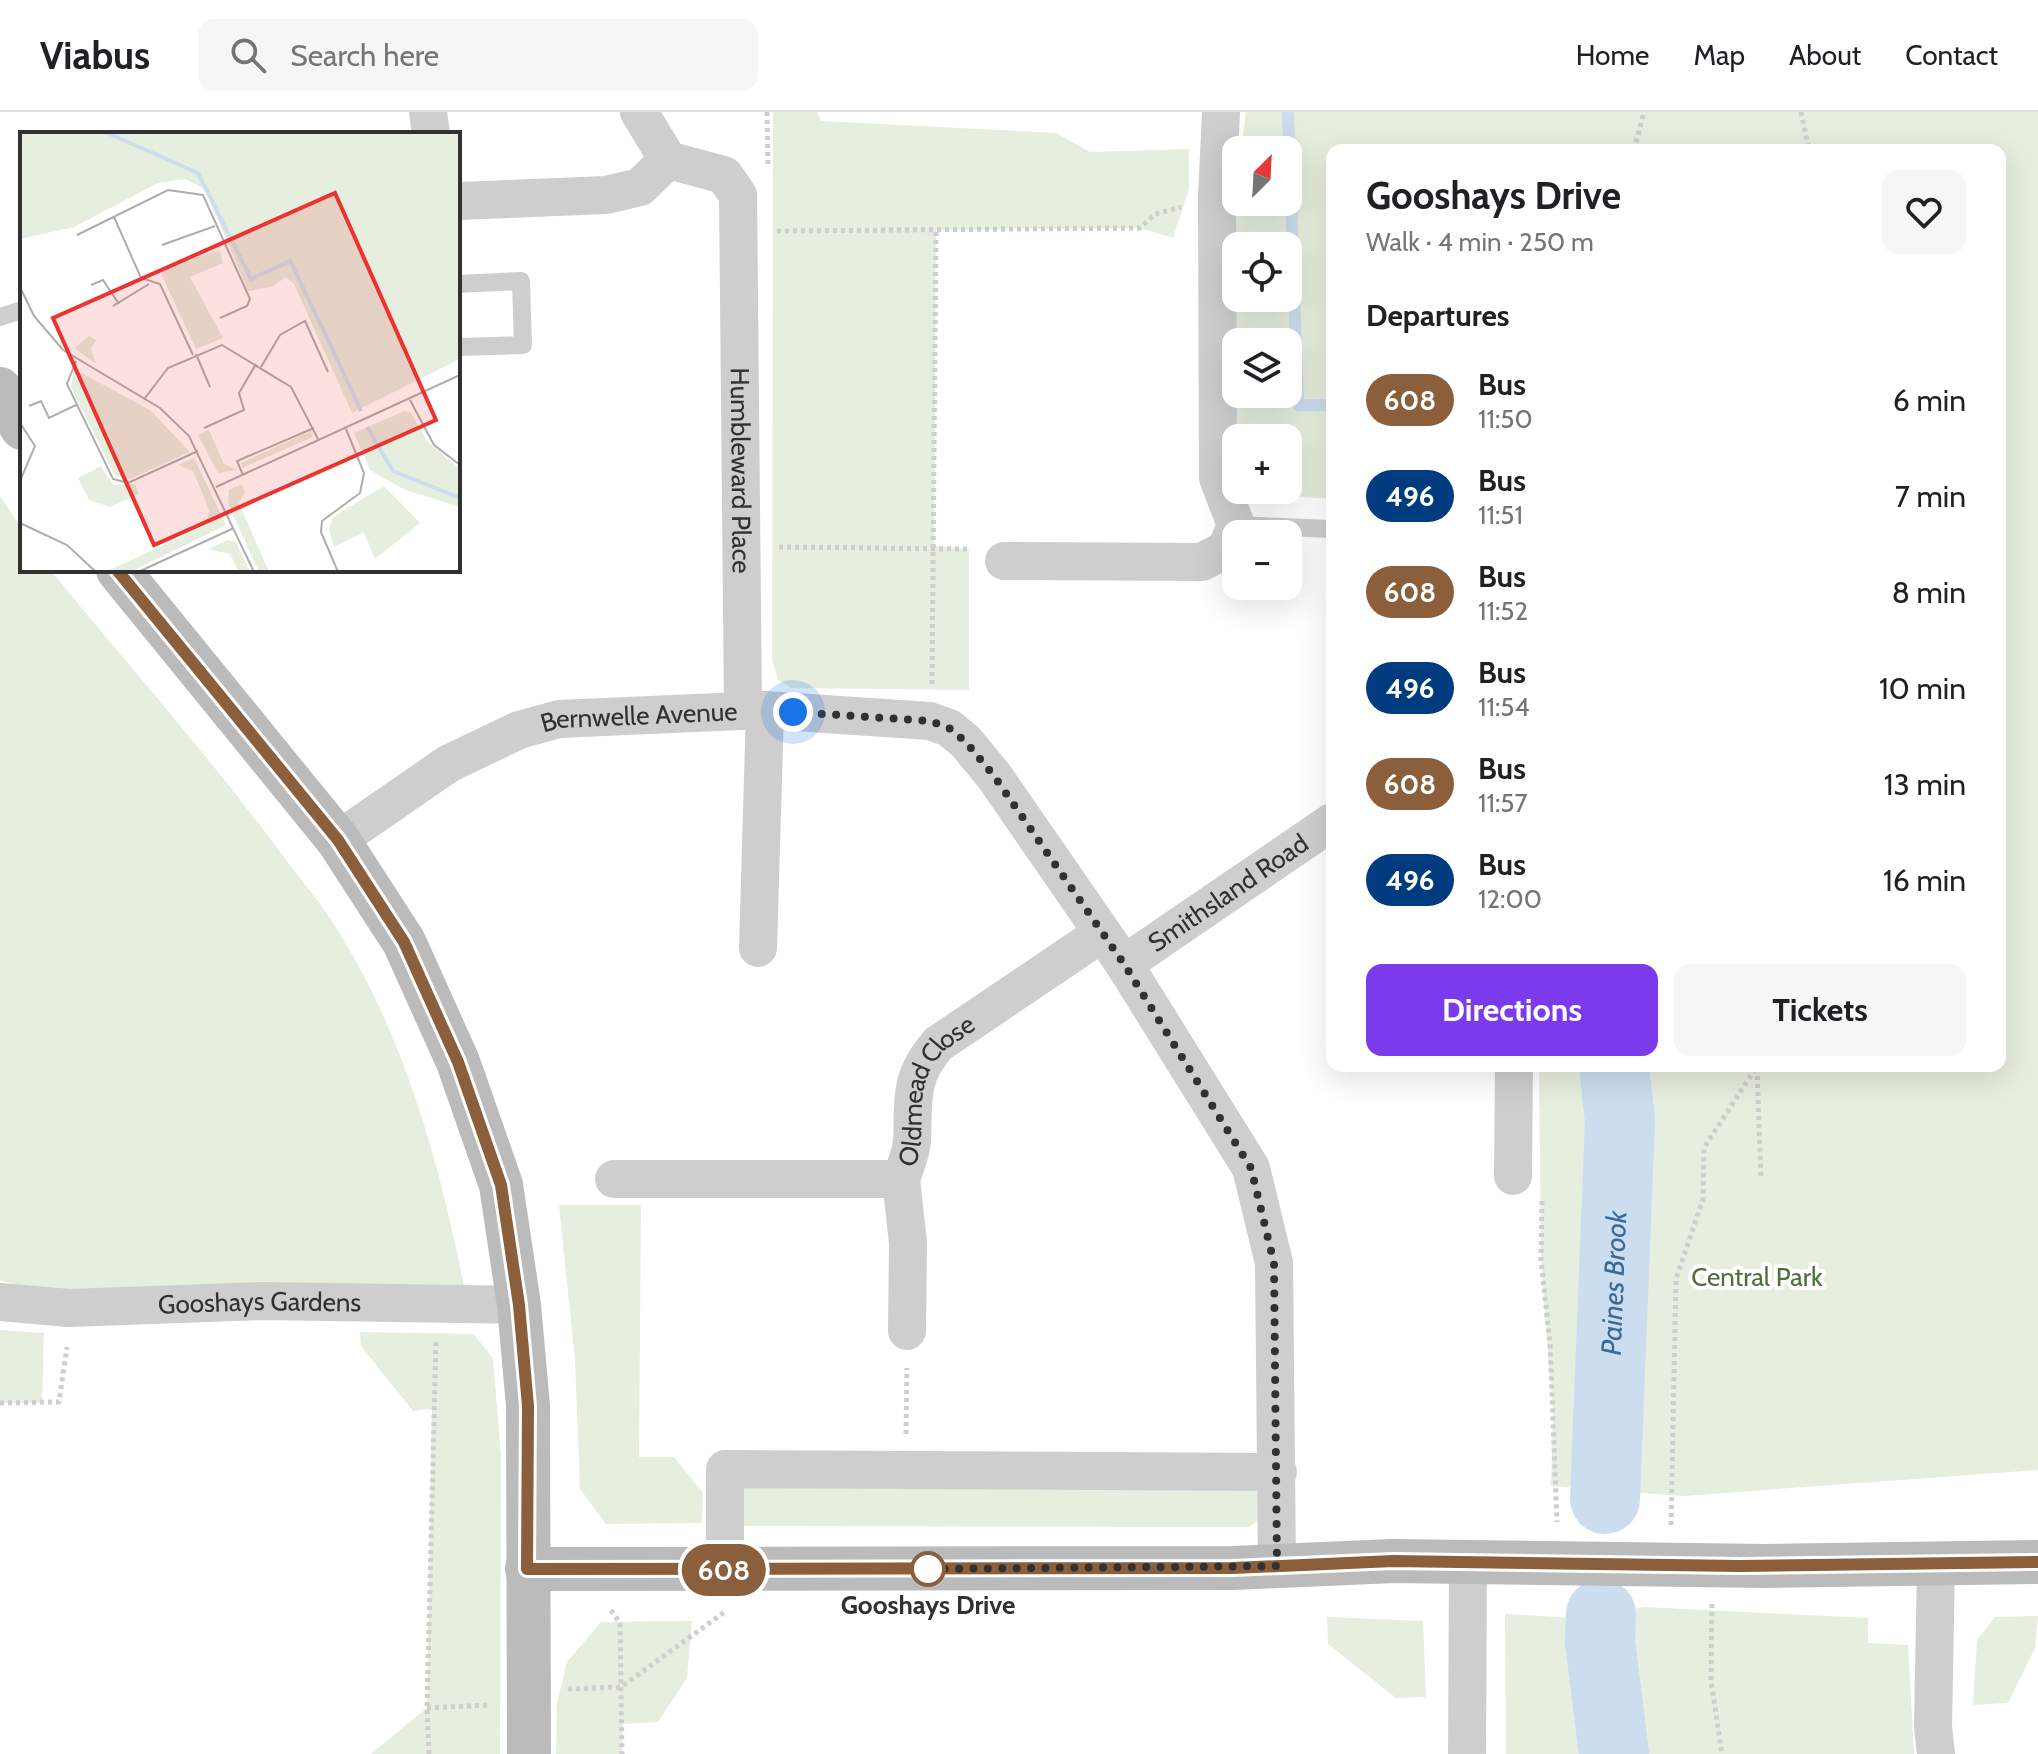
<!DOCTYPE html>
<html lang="en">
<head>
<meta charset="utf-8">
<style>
	body { margin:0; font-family:Cabin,sans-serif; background:#f6f6f6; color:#202124; height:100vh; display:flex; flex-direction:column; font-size:30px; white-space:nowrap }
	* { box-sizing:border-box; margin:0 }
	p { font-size:26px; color:#757577 }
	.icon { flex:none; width:44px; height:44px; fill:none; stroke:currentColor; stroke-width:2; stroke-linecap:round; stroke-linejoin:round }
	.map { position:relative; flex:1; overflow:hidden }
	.details { position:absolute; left:1326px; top:32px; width:680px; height:928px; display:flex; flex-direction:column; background:#fff; border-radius:16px; box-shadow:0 8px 32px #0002 }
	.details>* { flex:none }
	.badge { padding:0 16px; border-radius:26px; font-size:28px; line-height:52px }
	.needle { width:52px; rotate:24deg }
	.buttons { position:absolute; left:1222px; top:24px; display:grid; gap:16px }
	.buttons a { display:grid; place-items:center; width:80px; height:80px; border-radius:16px; background:#fff; box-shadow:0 8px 32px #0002; font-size:40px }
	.you { position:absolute; width:40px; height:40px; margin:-20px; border:6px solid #fff; border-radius:50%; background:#1a73e8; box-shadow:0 0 0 12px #1a73e833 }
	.map>.badge { position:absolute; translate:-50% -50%; box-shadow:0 0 0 4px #fff }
	h2 { padding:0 40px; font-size:30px; line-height:72px }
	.round { display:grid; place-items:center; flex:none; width:84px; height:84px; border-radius:16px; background:#f6f6f6 }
	.overview { display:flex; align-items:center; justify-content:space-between; height:136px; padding:0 40px }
	h1 { font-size:38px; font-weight:800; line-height:60px }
	.button { display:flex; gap:16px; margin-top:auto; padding:16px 40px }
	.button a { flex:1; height:92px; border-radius:16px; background:#7c3aed; color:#fff; font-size:32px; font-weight:800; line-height:92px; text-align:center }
	.button a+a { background:#f6f6f6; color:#202124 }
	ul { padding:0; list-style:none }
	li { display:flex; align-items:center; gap:24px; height:96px; padding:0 40px }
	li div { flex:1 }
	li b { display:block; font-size:30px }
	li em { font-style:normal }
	li .badge { min-width:88px; font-weight:700; text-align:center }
	header { display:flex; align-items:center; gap:48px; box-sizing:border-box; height:112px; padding:0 40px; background:#fff; border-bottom:2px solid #e0e0e0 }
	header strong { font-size:38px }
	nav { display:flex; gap:44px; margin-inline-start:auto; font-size:28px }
	.search { width:560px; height:72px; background:#f6f6f6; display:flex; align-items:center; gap:20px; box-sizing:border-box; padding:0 28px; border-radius:16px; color:#757577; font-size:30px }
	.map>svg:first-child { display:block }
</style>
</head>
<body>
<header>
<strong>Viabus</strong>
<div class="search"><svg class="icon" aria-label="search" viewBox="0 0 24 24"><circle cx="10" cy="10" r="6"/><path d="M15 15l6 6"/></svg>Search here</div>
<nav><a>Home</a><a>Map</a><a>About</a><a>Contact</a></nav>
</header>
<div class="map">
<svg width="2038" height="1642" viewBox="0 0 2038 1642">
	<rect width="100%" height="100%" fill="#fff"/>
	<g fill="#e6eedf" fill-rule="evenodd">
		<polygon points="773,0 817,0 821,9 1056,21 1090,40 1189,37 1189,77 1173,126 1140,116 936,118 934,434 969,437 969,578 792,576 778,568 772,548"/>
		<path d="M1246,0H2038V1358L1683,1384L1551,1374L1553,1303L1541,1148L1539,954H2000V38H1332V387L1289,384L1288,326H1236V341L1233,337L1236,85V90H1288V38H1241ZM1236,134H1288V186H1236ZM1236,230H1288V282H1236Z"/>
		<path d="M0,384L22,417V458H50C128,553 210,645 283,744C301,768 321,791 337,817C405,926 439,1049 464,1174L34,1178L0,1168Z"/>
		<polygon points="559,1093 641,1093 639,1345 674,1345 703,1381 702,1411 606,1412 580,1377 575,1248"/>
		<polygon points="0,1218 44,1221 42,1291 0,1291"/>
		<polygon points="360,1220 473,1222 493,1246 501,1345 500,1642 371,1642 427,1596 432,1297 413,1299 361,1234"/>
		<polygon points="743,1375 1258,1378 1258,1408 1249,1415 736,1414"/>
		<polygon points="1645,1495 1868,1506 1868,1531 1908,1533 1914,1642 1506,1642 1505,1502 1574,1506"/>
		<polygon points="2038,1504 2035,1536 2008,1591 1973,1593 1977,1528 1995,1505"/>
		<polygon points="1327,1505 1423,1509 1426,1585 1396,1586 1328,1532"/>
		<polygon points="692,1509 687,1566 658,1610 623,1612 622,1642 556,1642 557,1591 567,1550 601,1510"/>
	</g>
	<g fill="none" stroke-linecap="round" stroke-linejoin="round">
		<polyline stroke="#cbddee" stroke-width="12" points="1288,0 1298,293 1332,293"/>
		<g stroke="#cbddee" stroke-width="70">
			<path id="s1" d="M1605,1387L1620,1009L1614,954"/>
			<polyline points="1601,1502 1600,1530 1614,1642"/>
		</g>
		<g stroke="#cecece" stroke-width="5" stroke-dasharray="4 4" stroke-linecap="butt">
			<polyline points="767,0 768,54"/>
			<polyline points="1801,0 1809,38"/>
			<polyline points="1634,38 1644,0"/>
			<polyline points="777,119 1140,116 1155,102 1181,95"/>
			<polyline points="779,435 969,437"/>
			<polyline points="932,572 936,118"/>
			<polyline points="1757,956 1761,1068"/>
			<polyline points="1542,1089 1541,1148 1550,1232 1557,1410"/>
			<polyline points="0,1291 59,1290 67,1235"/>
			<polyline points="906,1322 907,1256"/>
			<polyline points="1671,1413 1676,1167 1703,1087 1704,1036 1757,954"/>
			<polyline points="1712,1492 1711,1569 1722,1642"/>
			<polyline points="611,1498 620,1511 622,1642"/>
			<polyline points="568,1577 621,1575 726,1499"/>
			<polyline points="427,1596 490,1593"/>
			<polyline points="429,1642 427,1596 436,1227"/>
		</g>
		<g stroke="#cecece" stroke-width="18">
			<polyline points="458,172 521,169 523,233 458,235"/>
			<polyline points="0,205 22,198"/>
			<polyline points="1236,413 1332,417"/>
		</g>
		<g stroke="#cecece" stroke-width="38">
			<polyline points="428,0 431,22"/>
			<path id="s2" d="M639,0L668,48L724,63L738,83L743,599"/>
			<polyline points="458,89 606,83 640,75 668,48"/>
			<polyline points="1004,449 1202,450 1226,437 1236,413 1218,366 1217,86 1221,0"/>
			<path id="s3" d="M338,728L448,652L519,618L559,607L765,598L930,609L949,616L966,630L994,664L1124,852L1251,1056L1274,1151L1277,1454"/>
			<polyline points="758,836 765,598"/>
			<path id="s4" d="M1124,852L1332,710"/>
			<polyline points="1513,1064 1514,954"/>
			<path id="s5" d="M614,1067H901C905,1055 911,1042 912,1029C914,987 908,967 938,932L1101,822"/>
			<polyline points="901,1067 908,1131 907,1219"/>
			<path id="s6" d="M0,1190L69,1196L262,1189L519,1193"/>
			<polyline points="1936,1452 1933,1615 1936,1642"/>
			<polyline points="725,1458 725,1357 1278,1360"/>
			<polyline points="1467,1642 1468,1452"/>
		</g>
		<g stroke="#bbb" stroke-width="44">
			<polyline points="0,277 22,316"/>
			<polyline points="118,458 338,728 404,830 458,950 501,1073 519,1193 528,1294 529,1642"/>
			<polyline points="527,1457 1233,1456 1393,1449 1766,1454 2038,1450"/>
		</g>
	</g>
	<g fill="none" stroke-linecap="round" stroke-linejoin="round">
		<g stroke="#fff" stroke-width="18">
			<polyline id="line" points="117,458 338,728 404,830 458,950 501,1073 519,1193 528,1294 527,1457 1233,1456 1393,1449 1740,1454 2038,1450"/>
		</g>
		<use href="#line" stroke="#8b5e3c" stroke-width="12"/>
		<polyline stroke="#313131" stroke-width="8" stroke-dasharray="0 14.4" points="793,600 930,609 949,616 966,630 994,664 1124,852 1251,1056 1274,1151 1277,1454 928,1457"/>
	</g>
	<circle fill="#fff" stroke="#8b5e3c" stroke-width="4" cx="928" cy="1457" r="16"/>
	<g text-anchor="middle" stroke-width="8" stroke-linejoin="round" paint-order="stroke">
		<g font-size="26" fill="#313131" stroke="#fff">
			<text dy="9" stroke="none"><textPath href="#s2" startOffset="414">Humbleward Place</textPath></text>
			<text dy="9" stroke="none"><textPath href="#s3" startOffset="334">Bernwelle Avenue</textPath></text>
			<text dy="9" stroke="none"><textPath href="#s4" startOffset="126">Smithsland Road</textPath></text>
			<text dy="9" stroke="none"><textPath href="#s5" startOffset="386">Oldmead Close</textPath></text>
			<text dy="9" stroke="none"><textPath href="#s6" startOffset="260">Gooshays Gardens</textPath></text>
		</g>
		<g font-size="26" fill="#4f703c" stroke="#fff">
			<text x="1757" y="1174">Central Park</text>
		</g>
		<g font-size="26" font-weight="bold" fill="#313131" stroke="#fff">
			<text x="928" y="1502">Gooshays Drive</text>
		</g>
		<g font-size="28" font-style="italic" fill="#3a6a98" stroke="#fff">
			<text dy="10" stroke="none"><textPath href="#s1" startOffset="216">Paines Brook</textPath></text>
		</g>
	</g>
	<g transform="translate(20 20)">
		<rect width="440" height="440" fill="#fff"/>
		<path d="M0,0H440V227L332,281L274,152L266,145L252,155L228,159L185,57L165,47L138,51L54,95L0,107ZM200,118L203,131L170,145L203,206L176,217L139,137ZM69,204L76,208L71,217L76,232L54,216ZM54,237L130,278L170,320L110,347L95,344L51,255ZM384,279L391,281L408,310L440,337V375L385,358L350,338L334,301ZM189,298L204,332L217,338L198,341L178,303ZM291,299L293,305L222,336L221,331ZM174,326L206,393L110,440H85L183,395L190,380L173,339L158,333ZM81,334L93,353L115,352L119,362L90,375L69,368L58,346ZM222,352L225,360L219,371L249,440H239L208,372L209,358ZM364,354L400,391L355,427L344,400L314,415L309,398L313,385ZM208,408L216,410L230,440H219L210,422L188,417Z" fill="#e6eedf"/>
		<path fill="none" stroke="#cbddee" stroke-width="4" d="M85,0L178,41L231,147L270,129L304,199M304,199L341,279M347,295L373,339L440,366"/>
		<path fill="none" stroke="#adadad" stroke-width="2" d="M94,85L121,146L140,152L173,223M57,103L148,58L183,63L230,167L227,174L200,186M142,113L195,94M71,153L83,148L99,172M0,155L14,184L43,218L140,276L169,304L234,440M93,174L129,152M176,222L190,255M56,229L47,252L93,347L108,351L178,319M241,235L260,203L285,189L308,240M125,266L148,236L202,213L271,255L299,309M390,268L414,313L440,333M9,274L21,269L29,286L56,273M0,291L15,314L0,349M184,296L224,278L219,261L236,232M223,343L217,329L294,296M196,355L440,243M0,391L47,413L76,440M118,440L214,396M318,440L301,400L302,389L340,361L344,341L326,297"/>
		<path fill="#ed332e" fill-opacity="0.15" stroke="#ed332e" stroke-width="4" d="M315,61L416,288L134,413L33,186Z"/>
		<rect width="440" height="440" fill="none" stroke="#313131" stroke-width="4"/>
	</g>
</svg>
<div class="buttons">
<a><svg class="needle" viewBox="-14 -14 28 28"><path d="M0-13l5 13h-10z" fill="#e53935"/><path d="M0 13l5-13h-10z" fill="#757577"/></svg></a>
<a><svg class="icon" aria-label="locate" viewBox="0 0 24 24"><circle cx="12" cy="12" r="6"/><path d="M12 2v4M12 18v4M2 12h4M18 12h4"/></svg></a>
<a><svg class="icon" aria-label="layers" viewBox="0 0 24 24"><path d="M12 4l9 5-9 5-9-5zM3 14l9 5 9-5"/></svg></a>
<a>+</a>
<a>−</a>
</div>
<div class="you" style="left:793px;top:600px"></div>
<b class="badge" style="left:724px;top:1458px;background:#8b5e3c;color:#fff">608</b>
<section class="details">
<div class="overview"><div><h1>Gooshays Drive</h1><p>Walk · 4 min · 250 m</p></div><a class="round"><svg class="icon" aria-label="heart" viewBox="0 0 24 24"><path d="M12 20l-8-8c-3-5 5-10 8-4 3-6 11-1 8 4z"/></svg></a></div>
<h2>Departures</h2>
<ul>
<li><span class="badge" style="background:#8b5e3c;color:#fff">608</span><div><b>Bus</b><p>11:50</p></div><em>6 min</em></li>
<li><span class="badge" style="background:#003b80;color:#fff">496</span><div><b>Bus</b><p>11:51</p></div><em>7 min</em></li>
<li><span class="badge" style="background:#8b5e3c;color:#fff">608</span><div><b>Bus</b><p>11:52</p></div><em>8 min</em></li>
<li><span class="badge" style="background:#003b80;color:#fff">496</span><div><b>Bus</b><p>11:54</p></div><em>10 min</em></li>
<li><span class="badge" style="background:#8b5e3c;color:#fff">608</span><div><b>Bus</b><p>11:57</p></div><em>13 min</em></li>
<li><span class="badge" style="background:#003b80;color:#fff">496</span><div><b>Bus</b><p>12:00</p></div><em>16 min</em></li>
</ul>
<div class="button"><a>Directions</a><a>Tickets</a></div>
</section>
</div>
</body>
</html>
